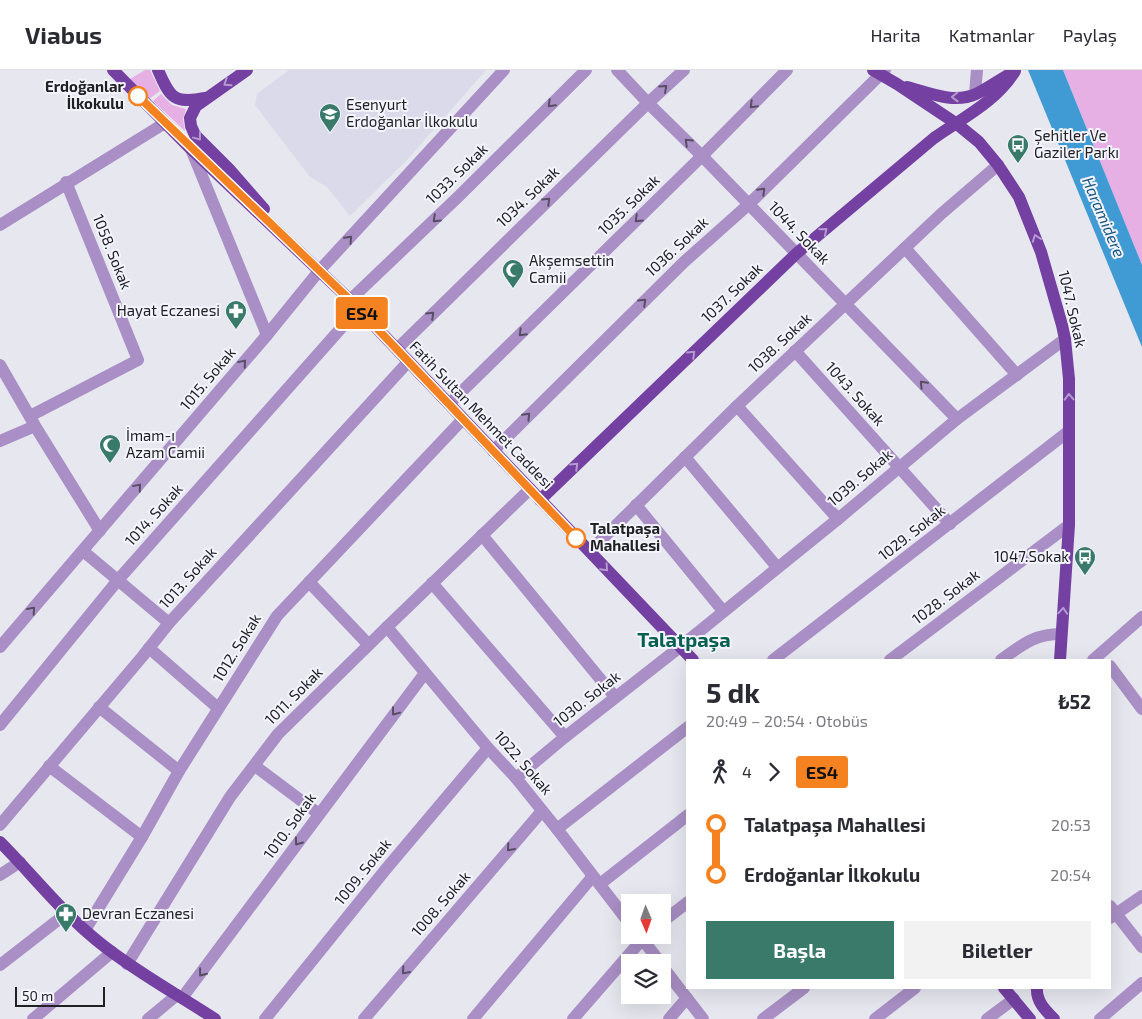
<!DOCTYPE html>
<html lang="tr">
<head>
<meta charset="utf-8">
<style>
	body { margin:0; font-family:"Exo 2",sans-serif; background:#f2f2f3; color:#2b2b33; height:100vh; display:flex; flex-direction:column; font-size:19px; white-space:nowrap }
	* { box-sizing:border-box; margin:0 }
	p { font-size:16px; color:#7c7c81 }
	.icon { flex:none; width:28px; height:28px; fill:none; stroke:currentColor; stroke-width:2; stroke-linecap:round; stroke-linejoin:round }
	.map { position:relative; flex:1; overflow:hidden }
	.panel { position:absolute; left:686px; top:589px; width:425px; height:330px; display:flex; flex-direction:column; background:#fff; border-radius:0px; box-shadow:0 5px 20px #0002 }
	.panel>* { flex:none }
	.badge { padding:0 10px; border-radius:4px; font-size:18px; line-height:32px }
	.needle { width:32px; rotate:178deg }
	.fabs { position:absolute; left:621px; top:824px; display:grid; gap:10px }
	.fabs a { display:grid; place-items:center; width:50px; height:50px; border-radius:0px; background:#fff; box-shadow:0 5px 20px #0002; font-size:25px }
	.scale { position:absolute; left:15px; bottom:12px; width:90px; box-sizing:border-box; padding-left:5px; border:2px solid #212124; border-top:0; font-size:14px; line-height:18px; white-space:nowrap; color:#212124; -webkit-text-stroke:4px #f4f4fe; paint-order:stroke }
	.map>.badge { position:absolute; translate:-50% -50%; box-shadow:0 0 0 2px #fff }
	.legs { display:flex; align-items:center; gap:8px; height:55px; padding:0 20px; font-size:16px }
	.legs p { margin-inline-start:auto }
	.headline { display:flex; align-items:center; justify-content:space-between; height:85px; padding:0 20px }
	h1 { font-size:28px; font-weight:700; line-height:38px }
	.primary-button { display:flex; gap:10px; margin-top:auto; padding:10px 20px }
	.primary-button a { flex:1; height:58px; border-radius:0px; background:#397a6a; color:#fff; font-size:20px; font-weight:700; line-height:58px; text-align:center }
	.primary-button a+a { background:#f2f2f3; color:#2b2b33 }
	ul { padding:0 20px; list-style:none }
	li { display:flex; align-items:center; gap:18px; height:50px; font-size:19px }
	li i { display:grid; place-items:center; width:8px; height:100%; margin:0 6px; background:currentColor }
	li i::after { content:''; width:12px; height:12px; margin:-6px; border:4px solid; border-radius:50%; background:#fff }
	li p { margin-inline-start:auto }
	li:first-child i { background:linear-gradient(#0000 50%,currentColor 0) }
	li:last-child i { background:linear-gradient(currentColor 50%,#0000 0) }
	header { display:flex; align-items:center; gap:30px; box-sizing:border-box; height:70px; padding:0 25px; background:#fff; border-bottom:1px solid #e1e1e2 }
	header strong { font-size:24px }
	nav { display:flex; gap:28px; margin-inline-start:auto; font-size:18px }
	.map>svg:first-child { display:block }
</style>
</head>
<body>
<header>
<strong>Viabus</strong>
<nav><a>Harita</a><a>Katmanlar</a><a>Paylaş</a></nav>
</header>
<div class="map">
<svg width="1142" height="949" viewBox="0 0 1142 949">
	<rect width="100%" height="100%" fill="#e7e7f0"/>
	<polygon fill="#dadaeb" points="289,0 486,0 406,91 350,146 327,117 310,107 255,35 257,24"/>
	<g fill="#e6b0e4">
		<polygon points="145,0 150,0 160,21 149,29 130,9"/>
		<polygon points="1063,0 1142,0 1142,195"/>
		<polygon points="161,24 172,35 186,39 183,49 185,61 153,31"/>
	</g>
	<polygon fill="#409ad4" points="1028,0 1063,0 1142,195 1142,277"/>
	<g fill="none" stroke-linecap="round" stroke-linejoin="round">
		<g stroke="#a98fc5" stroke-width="12">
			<polyline points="617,0 648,33 702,86 957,349"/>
			<polyline points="975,24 977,0"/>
			<polyline points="191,79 267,265"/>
			<polyline points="0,155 165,53"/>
			<polyline points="905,178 1017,305"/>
			<polyline points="350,230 459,126 586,0"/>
			<polyline points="397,279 648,33 684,0"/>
			<polyline points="795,281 950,454"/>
			<polyline points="0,295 34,354"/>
			<polyline points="449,334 702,86 787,0"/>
			<polyline points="737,336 838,449"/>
			<polyline points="30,346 138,290 66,112"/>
			<polyline points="0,371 35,356 100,461"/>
			<polyline points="493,381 684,192 748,135 885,0"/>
			<polyline points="685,387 777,497"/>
			<polyline points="636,435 723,541"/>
			<polyline points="482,465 615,627"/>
			<polyline points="83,481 169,553"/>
			<polyline points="590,481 737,336 941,144 998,95"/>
			<polyline points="309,512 368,574"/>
			<polyline points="432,513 565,667"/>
			<polyline points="387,557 488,678 516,708 557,759 630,854"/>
			<polyline points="0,577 267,265 319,201 504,0"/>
			<polyline points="149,578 218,638"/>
			<polyline points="773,590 1069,361"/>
			<polyline points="890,590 1069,455"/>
			<path d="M1001,590C1022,575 1034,564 1061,564"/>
			<polyline points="1093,590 1142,547"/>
			<polyline points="1110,596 1142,639"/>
			<polyline points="99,637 179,701"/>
			<polyline points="0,655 118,510 358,239"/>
			<polyline points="49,696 142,767"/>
			<polyline points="255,696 319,744"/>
			<polyline points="516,708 565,667 680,577 838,449 957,349 1065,269"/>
			<polyline points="0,755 142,587 169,553 408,292"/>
			<polyline points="557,759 688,657"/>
			<polyline points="0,805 20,792"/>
			<polyline points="600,814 688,745"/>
			<polyline points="1110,836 1142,877"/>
			<polyline points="1110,848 1142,826"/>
			<polyline points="662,852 688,832"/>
			<polyline points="85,860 142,767 179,701 277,546 463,349"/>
			<polyline points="639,865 660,892"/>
			<polyline points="127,894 230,727 278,664 387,557 530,419"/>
			<polyline points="0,895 67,843"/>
			<polyline points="662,896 703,949"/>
			<polyline points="182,928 425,603"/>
			<polyline points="33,949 112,882"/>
			<polyline points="148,949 177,925"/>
			<polyline points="265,949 386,799 488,678"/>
			<polyline points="364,949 542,741"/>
			<polyline points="473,949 593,806"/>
			<polyline points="573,949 646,865"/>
			<polyline points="669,949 687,928"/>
			<polyline points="763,949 804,918"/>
			<polyline points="875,949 915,918"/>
			<polyline points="987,949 1014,929"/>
			<polyline points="1100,949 1142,913"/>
		</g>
		<g stroke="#7440a1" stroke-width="12">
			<polyline points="113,0 191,79 350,230 693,590"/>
			<path d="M158,0C170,28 174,34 205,28"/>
			<polyline points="247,0 196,36 190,48 191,56 195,65 229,99 264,139"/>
			<polyline points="873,0 897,14 957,54 979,72 998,95 1019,127 1041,182 1062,255 1065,269 1069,309 1069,455 1060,590"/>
			<path d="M907,17C929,23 954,34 976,24C988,18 999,10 1010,4"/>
			<path d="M540,430L797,183L934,68C962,48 996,32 1015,1"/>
			<path d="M0,772C33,805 63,844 100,873C136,902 177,924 215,949"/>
			<polyline points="1004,918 1030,949"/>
			<path d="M1037,918C1036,931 1045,940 1054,949"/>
		</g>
	</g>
	<defs><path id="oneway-chevron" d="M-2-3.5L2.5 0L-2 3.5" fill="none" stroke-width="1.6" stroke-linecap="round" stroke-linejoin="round" transform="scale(1.25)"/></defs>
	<g stroke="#b49ad0">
		<use href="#oneway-chevron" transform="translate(227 13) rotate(146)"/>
		<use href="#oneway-chevron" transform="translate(955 27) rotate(179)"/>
		<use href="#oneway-chevron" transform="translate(198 67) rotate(53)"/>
		<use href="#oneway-chevron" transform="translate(824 161) rotate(-40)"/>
		<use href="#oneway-chevron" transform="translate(1036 168) rotate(-110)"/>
		<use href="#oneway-chevron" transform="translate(692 284) rotate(-44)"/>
		<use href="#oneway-chevron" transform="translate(1069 327) rotate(-91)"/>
		<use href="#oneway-chevron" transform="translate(575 396) rotate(-44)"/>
		<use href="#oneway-chevron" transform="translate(605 498) rotate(47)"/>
		<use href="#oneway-chevron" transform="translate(1063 541) rotate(-86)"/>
	</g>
	<g stroke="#574d64">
		<use href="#oneway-chevron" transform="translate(664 18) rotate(-42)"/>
		<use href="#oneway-chevron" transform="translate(551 34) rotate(135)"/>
		<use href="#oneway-chevron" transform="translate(753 35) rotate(135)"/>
		<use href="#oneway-chevron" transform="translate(688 72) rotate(-136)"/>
		<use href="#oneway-chevron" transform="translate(762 121) rotate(-45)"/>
		<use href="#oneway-chevron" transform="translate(547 131) rotate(-44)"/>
		<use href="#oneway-chevron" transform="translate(436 149) rotate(136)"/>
		<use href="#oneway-chevron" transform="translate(638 149) rotate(136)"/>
		<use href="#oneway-chevron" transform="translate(349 169) rotate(-47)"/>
		<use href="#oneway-chevron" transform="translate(643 232) rotate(-44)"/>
		<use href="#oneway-chevron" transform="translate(431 245) rotate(-44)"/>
		<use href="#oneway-chevron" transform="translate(522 263) rotate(135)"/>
		<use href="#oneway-chevron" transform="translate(243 293) rotate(-50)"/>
		<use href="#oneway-chevron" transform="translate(923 314) rotate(-134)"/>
		<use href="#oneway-chevron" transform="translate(527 346) rotate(-46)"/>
		<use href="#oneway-chevron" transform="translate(138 417) rotate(-50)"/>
		<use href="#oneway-chevron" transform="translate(32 540) rotate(-49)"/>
		<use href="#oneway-chevron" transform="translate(395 642) rotate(127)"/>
		<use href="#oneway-chevron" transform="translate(298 772) rotate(126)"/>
		<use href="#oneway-chevron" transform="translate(510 778) rotate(131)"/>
		<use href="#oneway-chevron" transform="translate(405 901) rotate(131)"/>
		<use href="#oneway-chevron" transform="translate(202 903) rotate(128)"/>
	</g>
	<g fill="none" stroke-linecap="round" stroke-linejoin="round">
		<g stroke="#fff" stroke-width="11">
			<polyline id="line-1" points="138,26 350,230 576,468"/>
		</g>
		<use href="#line-1" stroke="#f58220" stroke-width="8"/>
	</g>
	<defs>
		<g id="school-pin" transform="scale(1.125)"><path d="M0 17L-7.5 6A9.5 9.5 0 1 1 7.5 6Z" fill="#397a6a" stroke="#f4f4fe"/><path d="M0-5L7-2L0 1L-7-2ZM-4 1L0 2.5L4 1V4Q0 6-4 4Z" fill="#fff"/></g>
		<g id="bus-pin" transform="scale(1.125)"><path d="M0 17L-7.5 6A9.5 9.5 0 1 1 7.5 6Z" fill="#397a6a" stroke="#f4f4fe"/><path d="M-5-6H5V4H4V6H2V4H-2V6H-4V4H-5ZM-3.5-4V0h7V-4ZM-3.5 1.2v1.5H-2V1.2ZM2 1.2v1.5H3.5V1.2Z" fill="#fff"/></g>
		<g id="mosque-pin" transform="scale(1.125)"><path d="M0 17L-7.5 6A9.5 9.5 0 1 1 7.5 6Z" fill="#397a6a" stroke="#f4f4fe"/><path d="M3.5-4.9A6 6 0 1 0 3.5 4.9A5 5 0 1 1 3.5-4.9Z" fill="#fff"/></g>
		<g id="pharmacy-pin" transform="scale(1.125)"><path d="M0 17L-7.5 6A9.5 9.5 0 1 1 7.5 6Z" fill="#397a6a" stroke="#f4f4fe"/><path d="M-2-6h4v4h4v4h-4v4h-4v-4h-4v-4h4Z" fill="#fff"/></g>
	</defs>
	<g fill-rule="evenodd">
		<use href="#school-pin" x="330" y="44"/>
		<use href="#bus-pin" x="1018" y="75"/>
		<use href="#mosque-pin" x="513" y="200"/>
		<use href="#pharmacy-pin" x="236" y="241"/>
		<use href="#mosque-pin" x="110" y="375"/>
		<use href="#bus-pin" x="1085" y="487"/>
		<use href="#pharmacy-pin" x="66" y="844"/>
	</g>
	<g fill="#fff" stroke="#f58220" stroke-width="2.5">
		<circle cx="138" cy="26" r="9"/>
		<circle cx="576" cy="468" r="9"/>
	</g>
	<g text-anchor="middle" stroke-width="4" stroke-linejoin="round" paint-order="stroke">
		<g font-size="15" font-weight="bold" fill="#212124" stroke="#f4f4fe" text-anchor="end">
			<text x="124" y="22">Erdoğanlar<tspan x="124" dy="17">İlkokulu</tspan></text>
			<text x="590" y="464" text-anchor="start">Talatpaşa<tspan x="590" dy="17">Mahallesi</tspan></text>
		</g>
		<g font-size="15" fill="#212124" stroke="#f4f4fe" text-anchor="start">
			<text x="346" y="40">Esenyurt<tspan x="346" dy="17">Erdoğanlar İlkokulu</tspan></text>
			<text x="1034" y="71">Şehitler Ve<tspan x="1034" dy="17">Gaziler Parkı</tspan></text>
			<text x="529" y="196">Akşemsettin<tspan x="529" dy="17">Camii</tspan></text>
			<text x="220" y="246" text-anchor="end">Hayat Eczanesi</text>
			<text x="126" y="371">İmam-ı<tspan x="126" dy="17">Azam Camii</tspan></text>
			<text x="1069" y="492" text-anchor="end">1047.Sokak</text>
			<text x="82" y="849">Devran Eczanesi</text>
		</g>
		<g font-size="15" fill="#212124" stroke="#f4f4fe">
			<text transform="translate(457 104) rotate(-44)" y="5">1033. Sokak</text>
			<text transform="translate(528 127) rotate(-44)" y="5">1034. Sokak</text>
			<text transform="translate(629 135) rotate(-44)" y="5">1035. Sokak</text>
			<text transform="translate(799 163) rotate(46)" y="5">1044. Sokak</text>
			<text transform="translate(677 177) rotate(-43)" y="5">1036. Sokak</text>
			<text transform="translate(112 182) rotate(68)" y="5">1058. Sokak</text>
			<text transform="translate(732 223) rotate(-44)" y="5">1037. Sokak</text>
			<text transform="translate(1072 239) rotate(77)" y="5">1047. Sokak</text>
			<text transform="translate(780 273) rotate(-43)" y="5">1038. Sokak</text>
			<text transform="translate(208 309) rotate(-50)" y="5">1015. Sokak</text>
			<text transform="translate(855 324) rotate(48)" y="5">1043. Sokak</text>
			<text transform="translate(481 345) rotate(46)" y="5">Fatih Sultan Mehmet Caddesi</text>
			<text transform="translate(860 408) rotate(-40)" y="5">1039. Sokak</text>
			<text transform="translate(154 445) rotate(-48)" y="5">1014. Sokak</text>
			<text transform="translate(912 463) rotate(-38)" y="5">1029. Sokak</text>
			<text transform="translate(188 508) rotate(-48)" y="5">1013. Sokak</text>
			<text transform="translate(946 527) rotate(-37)" y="5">1028. Sokak</text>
			<text transform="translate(237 578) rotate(-58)" y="5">1012. Sokak</text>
			<text transform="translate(294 626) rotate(-45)" y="5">1011. Sokak</text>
			<text transform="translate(587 629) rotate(-38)" y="5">1030. Sokak</text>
			<text transform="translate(523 693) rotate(49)" y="5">1022. Sokak</text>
			<text transform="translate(290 756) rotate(-54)" y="5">1010. Sokak</text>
			<text transform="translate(363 802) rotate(-51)" y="5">1009. Sokak</text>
			<text transform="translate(441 834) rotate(-49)" y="5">1008. Sokak</text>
		</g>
		<g font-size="16" font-style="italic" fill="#175880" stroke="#f4f4fe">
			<text transform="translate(1104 147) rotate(67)" y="6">Haramidere</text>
		</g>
		<g font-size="20" font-weight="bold" fill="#065f4f" stroke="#f4f4fe">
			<text x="684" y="577">Talatpaşa</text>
		</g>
	</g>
</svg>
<div class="fabs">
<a><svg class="needle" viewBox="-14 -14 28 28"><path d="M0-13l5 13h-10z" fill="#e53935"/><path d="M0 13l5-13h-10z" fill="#7c7c81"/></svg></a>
<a><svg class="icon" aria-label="layers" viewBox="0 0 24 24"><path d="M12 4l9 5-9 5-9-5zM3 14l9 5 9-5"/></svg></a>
</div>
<div class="scale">50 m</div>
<b class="badge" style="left:362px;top:243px;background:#f58220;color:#111">ES4</b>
<section class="panel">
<div class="headline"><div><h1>5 dk</h1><p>20:49 – 20:54 · Otobüs</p></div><b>₺52</b></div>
<div class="legs"><svg class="icon" aria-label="walk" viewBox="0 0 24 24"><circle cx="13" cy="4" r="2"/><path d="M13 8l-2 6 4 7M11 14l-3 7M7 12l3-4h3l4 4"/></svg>4<svg class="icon" aria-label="forward" viewBox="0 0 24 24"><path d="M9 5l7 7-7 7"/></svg><b class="badge" style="background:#f58220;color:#111">ES4</b></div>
<ul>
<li><i style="color:#f58220"></i><b>Talatpaşa Mahallesi</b><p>20:53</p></li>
<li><i style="color:#f58220"></i><b>Erdoğanlar İlkokulu</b><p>20:54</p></li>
</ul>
<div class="primary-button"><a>Başla</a><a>Biletler</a></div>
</section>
</div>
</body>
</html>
